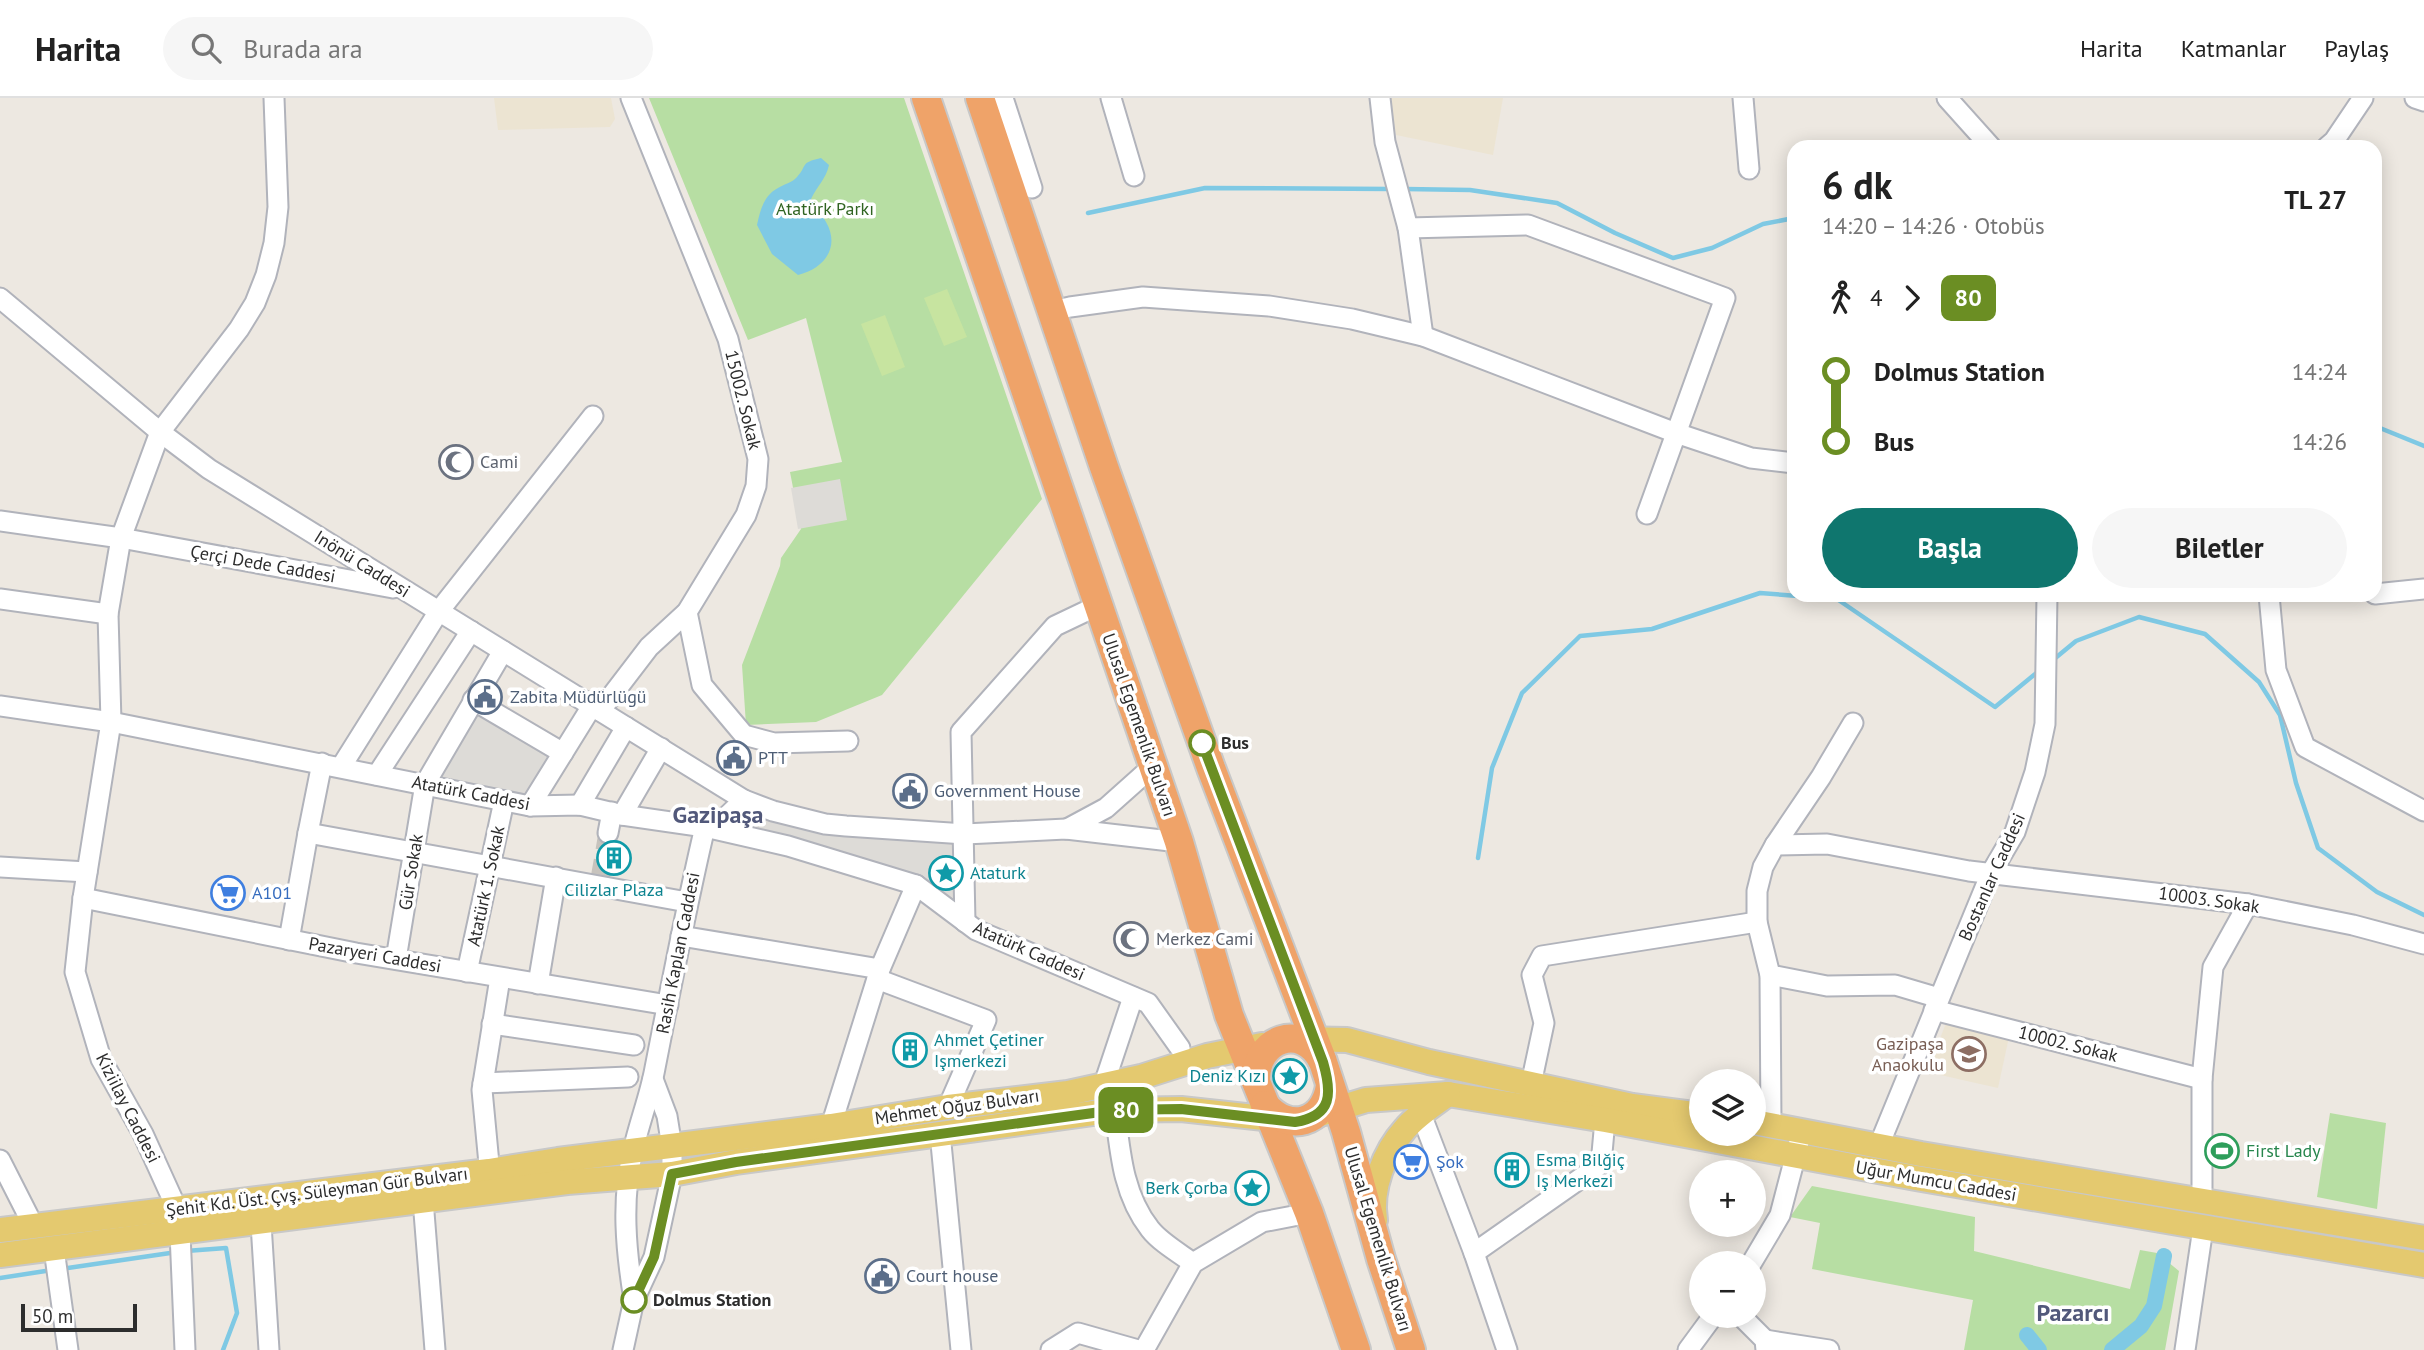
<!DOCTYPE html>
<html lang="tr">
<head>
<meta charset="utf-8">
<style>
	body { margin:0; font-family:"PT Sans",sans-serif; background:#f6f6f6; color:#222; height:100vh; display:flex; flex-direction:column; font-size:26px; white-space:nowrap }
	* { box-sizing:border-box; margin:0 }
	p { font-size:23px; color:#767676 }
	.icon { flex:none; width:38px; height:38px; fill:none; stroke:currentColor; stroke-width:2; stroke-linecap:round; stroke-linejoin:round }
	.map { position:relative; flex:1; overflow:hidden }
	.details { position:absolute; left:1787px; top:42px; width:595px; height:462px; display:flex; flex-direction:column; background:#fff; border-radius:21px; box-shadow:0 4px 18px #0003 }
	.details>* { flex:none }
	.badge { padding:0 14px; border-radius:10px; font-size:24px; line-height:46px }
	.controls { position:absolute; left:1689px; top:971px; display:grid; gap:14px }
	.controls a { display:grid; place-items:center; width:77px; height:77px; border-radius:50%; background:#fff; box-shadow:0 4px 18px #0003; font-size:35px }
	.scale { position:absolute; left:21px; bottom:18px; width:116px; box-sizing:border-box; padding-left:7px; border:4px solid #2d2d2d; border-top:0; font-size:19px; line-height:24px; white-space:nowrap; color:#2d2d2d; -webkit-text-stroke:5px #fff; paint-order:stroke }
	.map>.badge { position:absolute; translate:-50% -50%; box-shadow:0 0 0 4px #fff }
	.legs { display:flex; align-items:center; gap:10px; height:77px; padding:0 35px; font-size:23px }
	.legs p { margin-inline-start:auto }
	.summary { display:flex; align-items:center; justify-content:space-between; height:119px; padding:0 35px }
	h1 { font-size:38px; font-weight:600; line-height:52px }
	.action { display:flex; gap:14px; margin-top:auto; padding:14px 35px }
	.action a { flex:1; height:80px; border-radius:42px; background:#0f766e; color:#fff; font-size:28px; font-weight:600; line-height:80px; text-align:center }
	.action a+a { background:#f6f6f6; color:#222 }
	ul { padding:0 35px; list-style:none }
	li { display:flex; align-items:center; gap:24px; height:70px; font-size:26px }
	li i { display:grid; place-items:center; width:10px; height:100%; margin:0 9px; background:currentColor }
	li i::after { content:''; width:18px; height:18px; margin:-9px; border:5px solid; border-radius:50%; background:#fff }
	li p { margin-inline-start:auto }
	li:first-child i { background:linear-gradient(#0000 50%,currentColor 0) }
	li:last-child i { background:linear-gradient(currentColor 50%,#0000 0) }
	header { display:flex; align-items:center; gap:42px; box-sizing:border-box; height:98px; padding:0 35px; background:#fff; border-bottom:2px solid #e0e0e0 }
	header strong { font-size:33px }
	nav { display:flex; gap:38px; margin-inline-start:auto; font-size:24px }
	.search { width:490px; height:63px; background:#f6f6f6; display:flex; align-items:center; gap:18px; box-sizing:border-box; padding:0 24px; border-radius:38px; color:#767676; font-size:26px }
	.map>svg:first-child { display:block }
</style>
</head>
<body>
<header>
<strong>Harita</strong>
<div class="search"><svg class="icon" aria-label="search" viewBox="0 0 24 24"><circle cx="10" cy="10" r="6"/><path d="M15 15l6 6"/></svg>Burada ara</div>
<nav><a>Harita</a><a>Katmanlar</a><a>Paylaş</a></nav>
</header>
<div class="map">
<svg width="2424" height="1252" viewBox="0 0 2424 1252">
	<rect width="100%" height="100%" fill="#ede8e1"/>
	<g fill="#ece4d2">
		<polygon points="494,0 611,0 615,21 610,29 498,32"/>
		<polygon points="1390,0 1503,0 1493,57 1396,37"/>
		<polygon points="1946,925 2009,939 1998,990 1927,974"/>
	</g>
	<g fill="#b7dea3">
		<polygon points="649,0 904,0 1042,401 882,597 816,624 746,627 742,567 780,468 781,460 801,431 790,374 842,364 806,220 748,242"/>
		<polygon points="2330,1015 2386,1025 2377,1111 2317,1099"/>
		<polygon points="1812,1088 1975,1119 1974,1153 2130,1191 2140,1152 2157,1155 2179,1173 2165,1252 1964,1252 1973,1202 1812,1171 1820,1125 1790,1119"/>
	</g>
	<g fill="#c7e4a0">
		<polygon points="947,191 967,239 944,248 924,200"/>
		<polygon points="885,217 905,269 882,278 861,226"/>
	</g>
	<g fill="#dddbd7">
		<polygon points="840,381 847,422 798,431 791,390"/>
		<polygon points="473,602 563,655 530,708 425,686"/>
		<polygon points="744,702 773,713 965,736 965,824 916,787 723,735"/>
	</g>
	<path fill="#7fc9e4" d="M821,60L829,67C826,81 817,88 811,101C815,109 822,116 826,124C841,150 823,171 798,177L772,156L757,127C760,113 764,97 778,90C784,86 792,85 797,79C808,67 799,65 821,60Z"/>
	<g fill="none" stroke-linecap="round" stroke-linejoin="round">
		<g stroke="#7fc9e4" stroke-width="4.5">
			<polyline points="1405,91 1470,92 1557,105 1615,135 1673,160 1712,150 1763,126 1794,120"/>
			<polyline points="1088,115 1205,90 1392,91"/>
			<polyline points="2375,328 2424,348"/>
			<polyline points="2053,562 2076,543 2139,519 2205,536 2259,584 2280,617 2296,685 2318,750 2377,794 2424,817"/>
			<polyline points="1478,760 1492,670 1522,595 1580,538 1652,531 1760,495 1837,501 1995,609 2040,572"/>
			<polyline points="186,1153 226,1150 237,1215 223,1252"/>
			<polyline points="61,1171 177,1154"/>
			<polyline points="0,1180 52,1172"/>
		</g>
		<g stroke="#7fc9e4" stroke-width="16">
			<polyline points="2027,1237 2039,1252"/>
			<polyline points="2112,1252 2141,1228 2154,1208 2164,1158"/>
		</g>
		<polyline stroke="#c7c3bd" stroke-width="19" stroke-dasharray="19 10" stroke-linecap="butt" points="600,781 608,735"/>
		<g stroke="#b1b3bb" stroke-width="23">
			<g id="minor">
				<polyline points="1003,0 1032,90"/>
				<polyline points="1111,0 1134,78"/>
				<polyline points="1380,0 1385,44 1408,130 1423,238"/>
				<polyline points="1743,0 1749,71"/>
				<polyline points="1947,0 1991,49"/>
				<polyline points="2415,0 2424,3"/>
				<polyline points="2327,49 2334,43 2363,0"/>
				<polyline points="1408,130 1528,127 1725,200 1647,416"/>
				<polyline points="0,200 160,334 209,371 744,702"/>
				<polyline points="1052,213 1070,209 1143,199 1269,208 1352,221 1423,238 1676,335 1751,360 1794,365"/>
				<polyline points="0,423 121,440 393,490"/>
				<polyline points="2375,496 2424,491"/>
				<polyline points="2269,497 2276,572 2305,649 2424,713"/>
				<polyline points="0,501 108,516"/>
				<polyline points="687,514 702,587 744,637 774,645 848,643"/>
				<polyline points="473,602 563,655"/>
				<polyline points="0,608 111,624 530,708 580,707 622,717 705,729 788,748 916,787 976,832 1148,905 1180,950"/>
				<polyline points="600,613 649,549 687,514 746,417 756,388 758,361 728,241 631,0"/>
				<polyline points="322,665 308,735 687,804"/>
				<polyline points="341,669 439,513 593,318"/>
				<polyline points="377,677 471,533"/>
				<polyline points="580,707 626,629"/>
				<polyline points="530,708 592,608"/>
				<polyline points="622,717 661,650"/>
				<polyline points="1067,731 1106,710 1152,669"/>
				<polyline points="608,735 612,714"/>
				<polyline points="1775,747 1821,679 1853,625"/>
				<polyline points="0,769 87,774"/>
				<polyline points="83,800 356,855 668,907"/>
				<polyline points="965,824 961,634 1055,528 1099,507"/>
				<polyline points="681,838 880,871"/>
				<polyline points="289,842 308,735"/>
				<polyline points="396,861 425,686 503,553"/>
				<polyline points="467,874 504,703"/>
				<polyline points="1770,877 1827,888 1895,887 1939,900"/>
				<polyline points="877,881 986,922 948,1009"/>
				<polyline points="538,886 556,779"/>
				<polyline points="1934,912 2202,981"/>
				<polyline points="492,926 634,947"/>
				<polyline points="483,985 628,979"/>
				<polyline points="1531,986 1544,925 1532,877 1542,858 1757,824"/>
				<polyline points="1103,989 1133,899"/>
				<path d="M1115,1012C1120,1054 1123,1097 1150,1131C1160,1144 1179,1155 1193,1165"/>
				<polyline points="1421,1016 1474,1155 1507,1252"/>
				<polyline points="1771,1027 1770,877 1757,824 1757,793 1763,769 1775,747 1827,746 1969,773 2248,806 2353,827 2424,846"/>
				<polyline points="831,1028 880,871 916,787"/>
				<polyline points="940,1035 961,1252"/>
				<polyline points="1877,1047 1882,1040 1991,775 2015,734 2035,674 2045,626 2047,497"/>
				<polyline points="0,1062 33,1127"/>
				<polyline points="491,1087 482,992 500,880"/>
				<polyline points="423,1102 435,1252"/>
				<polyline points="2202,1104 2202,981 2213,869 2248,806"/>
				<polyline points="260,1110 269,1252"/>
				<polyline points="54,1151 68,1252"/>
				<polyline points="1474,1155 1601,1066 1605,1022"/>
				<polyline points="1751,1166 1780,1117 1799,1044"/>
				<path d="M634,1202C626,1153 621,1102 633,1053C639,1025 650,998 655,970C671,889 686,809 705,729L724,721L744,702L773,713L825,726L846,728L965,736L1066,731L1179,744"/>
				<polyline points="1741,1218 1765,1242 1766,1252"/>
				<polyline points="1765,1242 1829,1252"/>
				<polyline points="185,1252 180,1135 177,1111 143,1036 101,961 75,874 83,800 111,624 108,516 121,440 160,334 239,231 255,205 266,177 274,145 278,109 274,0"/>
				<polyline points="623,1252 634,1202 654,1159 672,1076 672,1049 667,1018 653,981"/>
				<polyline points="1051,1252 1078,1235 1138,1252"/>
				<polyline points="1144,1252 1193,1165 1262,1124 1309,1115"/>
				<polyline points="1688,1252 1713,1218"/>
				<polyline points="2185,1252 2203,1130"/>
			</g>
		</g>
		<g stroke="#c8c8c8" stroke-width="28">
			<g id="major">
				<polyline points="1297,941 1347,942 1429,964 1632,1008 1701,1017"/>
				<polyline points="1320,1016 1366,1002 1448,996 1605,1022 1916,1080 2424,1167"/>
				<polyline points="1754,1024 1921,1056 2424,1140"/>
				<path d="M1375,1122C1370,1091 1384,1054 1405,1031C1417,1017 1433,1007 1448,996"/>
				<polyline points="0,1132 489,1073 558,1062 831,1028 948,1009 1068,995 1141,979 1207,958 1262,947"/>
				<polyline points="0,1157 567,1084 672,1076 736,1064 1115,1012 1181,1011 1283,1022"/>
			</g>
		</g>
		<g stroke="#c8c8c8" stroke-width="32">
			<g id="highway">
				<polyline points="926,0 1179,744 1229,917 1309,1115 1356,1252"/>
				<polyline points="980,0 1104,369 1211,670 1323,964 1346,1034 1381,1161 1411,1252"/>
				<path d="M1256,983C1255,940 1302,924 1322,962"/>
				<path d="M1265,1007C1289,1035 1324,1026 1330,988"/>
			</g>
		</g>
		<use href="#minor" stroke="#fff" stroke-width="19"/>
		<use href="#major" stroke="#e4c96f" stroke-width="24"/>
		<use href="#highway" stroke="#efa369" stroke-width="28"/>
	</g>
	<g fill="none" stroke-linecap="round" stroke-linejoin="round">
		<g stroke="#fff" stroke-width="16">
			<path id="line-1" d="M634,1202L654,1159L672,1076L736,1064L1115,1012L1181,1011L1295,1024C1333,1018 1332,995 1323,964L1202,645"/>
		</g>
		<use href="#line-1" stroke="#6b8e23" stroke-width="10"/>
	</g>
	<defs>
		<g id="mosque-ring" transform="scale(1.75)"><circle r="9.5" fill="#fff" stroke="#6b7280" stroke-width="1.5"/><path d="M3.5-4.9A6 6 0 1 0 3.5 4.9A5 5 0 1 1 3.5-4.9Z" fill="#6b7280"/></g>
		<g id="civic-ring" transform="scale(1.75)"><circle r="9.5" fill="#fff" stroke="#5c6f8a" stroke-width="1.5"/><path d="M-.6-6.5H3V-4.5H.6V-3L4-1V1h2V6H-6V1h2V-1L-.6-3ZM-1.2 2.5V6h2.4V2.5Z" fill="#5c6f8a"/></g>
		<g id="building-ring" transform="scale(1.75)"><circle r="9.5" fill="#fff" stroke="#0f9aa8" stroke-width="1.5"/><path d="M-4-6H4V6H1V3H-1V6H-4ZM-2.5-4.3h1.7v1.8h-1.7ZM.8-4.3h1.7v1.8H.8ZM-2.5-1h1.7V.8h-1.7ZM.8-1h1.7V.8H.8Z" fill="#0f9aa8"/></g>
		<g id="sight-ring" transform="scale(1.75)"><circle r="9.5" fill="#fff" stroke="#0f9aa8" stroke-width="1.5"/><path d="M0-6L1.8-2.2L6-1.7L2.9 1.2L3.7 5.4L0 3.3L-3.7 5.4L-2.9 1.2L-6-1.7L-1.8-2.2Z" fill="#0f9aa8"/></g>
		<g id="supermarket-ring" transform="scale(1.75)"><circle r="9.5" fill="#fff" stroke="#3f7fe0" stroke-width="1.5"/><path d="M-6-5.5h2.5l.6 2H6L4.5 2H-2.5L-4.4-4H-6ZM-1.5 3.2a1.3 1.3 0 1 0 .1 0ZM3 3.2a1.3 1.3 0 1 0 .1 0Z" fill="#3f7fe0"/></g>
		<g id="school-ring" transform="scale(1.75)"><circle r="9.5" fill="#fff" stroke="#8d6e63" stroke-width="1.5"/><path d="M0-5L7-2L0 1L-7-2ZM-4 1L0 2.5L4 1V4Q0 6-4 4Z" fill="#8d6e63"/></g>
		<g id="stadium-ring" transform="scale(1.75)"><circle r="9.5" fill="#fff" stroke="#2e9e5b" stroke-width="1.5"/><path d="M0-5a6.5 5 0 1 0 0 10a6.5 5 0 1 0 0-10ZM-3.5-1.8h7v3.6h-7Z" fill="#2e9e5b"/></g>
	</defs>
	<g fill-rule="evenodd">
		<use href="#mosque-ring" x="456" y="364"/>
		<use href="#civic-ring" x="485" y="599"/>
		<use href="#civic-ring" x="734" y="660"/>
		<use href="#civic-ring" x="910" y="693"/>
		<use href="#building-ring" x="614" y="760"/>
		<use href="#sight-ring" x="946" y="775"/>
		<use href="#supermarket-ring" x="228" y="795"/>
		<use href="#mosque-ring" x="1131" y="841"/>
		<use href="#building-ring" x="910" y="952"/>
		<use href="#school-ring" x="1969" y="956"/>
		<use href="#sight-ring" x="1290" y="978"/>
		<use href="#stadium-ring" x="2222" y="1053"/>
		<use href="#supermarket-ring" x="1411" y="1064"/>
		<use href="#building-ring" x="1512" y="1072"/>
		<use href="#sight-ring" x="1252" y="1090"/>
		<use href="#civic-ring" x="882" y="1178"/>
	</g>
	<g fill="#fff" stroke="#6b8e23" stroke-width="3.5">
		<circle cx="1202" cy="645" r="12"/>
		<circle cx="634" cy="1202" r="12"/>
	</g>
	<g text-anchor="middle" stroke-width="7" stroke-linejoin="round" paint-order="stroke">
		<g font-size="18" fill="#306422" stroke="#fff">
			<text x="825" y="117">Atatürk Parkı</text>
		</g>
		<g font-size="18" fill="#2d2d2d" stroke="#fff">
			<text transform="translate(743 302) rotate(76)" y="6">15002. Sokak</text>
			<text transform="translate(263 466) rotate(10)" y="6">Çerçi Dede Caddesi</text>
			<text transform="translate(362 466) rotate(32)" y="6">Inönü Caddesi</text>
			<text transform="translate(1139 627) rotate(71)" y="6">Ulusal Egemenlik Bulvarı</text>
			<text transform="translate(471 695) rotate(11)" y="6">Atatürk Caddesi</text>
			<text transform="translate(411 774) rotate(-81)" y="6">Gür Sokak</text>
			<text transform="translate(1992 779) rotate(-66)" y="6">Bostanlar Caddesi</text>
			<text transform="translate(486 788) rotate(-78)" y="6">Atatürk 1. Sokak</text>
			<text transform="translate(2209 802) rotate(8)" y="6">10003. Sokak</text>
			<text transform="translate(1029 853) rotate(24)" y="6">Atatürk Caddesi</text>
			<text transform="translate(678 855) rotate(-79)" y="6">Rasih Kaplan Caddesi</text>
			<text transform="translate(375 857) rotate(10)" y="6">Pazaryeri Caddesi</text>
			<text transform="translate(2068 946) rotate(14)" y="6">10002. Sokak</text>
			<text transform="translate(957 1009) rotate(-8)" y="6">Mehmet Oğuz Bulvarı</text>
			<text transform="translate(128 1010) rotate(63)" y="6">Kiziilay Caddesi</text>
			<text transform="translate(1936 1083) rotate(10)" y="6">Uğur Mumcu Caddesi</text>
			<text transform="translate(317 1094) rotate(-7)" y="6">Şehit Kd. Üst. Çvş. Süleyman Gür Bulvarı</text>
			<text transform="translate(1378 1141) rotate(73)" y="6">Ulusal Egemenlik Bulvarı</text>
		</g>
		<g font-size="18" fill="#5b616d" stroke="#fff" text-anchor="start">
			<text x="480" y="370">Cami</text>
			<text x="1156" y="847">Merkez Cami</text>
		</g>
		<g font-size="18" fill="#4e5e75" stroke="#fff" text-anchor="start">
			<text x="510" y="605">Zabita Müdürlügü</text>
			<text x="758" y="666">PTT</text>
			<text x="934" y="699">Government House</text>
			<text x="906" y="1184">Court house</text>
		</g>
		<g font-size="18" font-weight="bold" fill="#2d2d2d" stroke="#fff" text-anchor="start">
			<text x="1221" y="651">Bus</text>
			<text x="653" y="1208">Dolmus Station</text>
		</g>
		<g font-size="18" fill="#0d838f" stroke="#fff" text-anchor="start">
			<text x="970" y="781">Ataturk</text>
			<text x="614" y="798" text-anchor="middle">Cilizlar Plaza</text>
			<text x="934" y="948">Ahmet Çetiner<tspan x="934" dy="21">Işmerkezi</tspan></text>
			<text x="1266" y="984" text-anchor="end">Deniz Kızı</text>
			<text x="1536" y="1068">Esma Bilğiç<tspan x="1536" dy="21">Iş Merkezi</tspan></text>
			<text x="1228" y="1096" text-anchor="end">Berk Çorba</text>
		</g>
		<g font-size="18" fill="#366cbe" stroke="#fff" text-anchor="start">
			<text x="252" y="801">A101</text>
			<text x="1436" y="1070">Şok</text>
		</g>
		<g font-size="18" fill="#785e54" stroke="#fff" text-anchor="end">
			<text x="1944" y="952">Gazipaşa<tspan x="1944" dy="21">Anaokulu</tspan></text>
		</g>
		<g font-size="18" fill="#27864d" stroke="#fff" text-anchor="start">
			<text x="2246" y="1059">First Lady</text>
		</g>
		<g font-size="24" font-weight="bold" fill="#51587a" stroke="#fff">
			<text x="718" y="725">Gazipaşa</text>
			<text x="2073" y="1223">Pazarcı</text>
		</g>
	</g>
</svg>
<div class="controls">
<a><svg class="icon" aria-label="layers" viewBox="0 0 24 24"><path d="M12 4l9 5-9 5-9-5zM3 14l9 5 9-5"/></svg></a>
<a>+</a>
<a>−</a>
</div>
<div class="scale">50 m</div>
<b class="badge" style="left:1126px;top:1012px;background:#6b8e23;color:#fff">80</b>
<section class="details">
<div class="summary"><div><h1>6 dk</h1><p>14:20 – 14:26 · Otobüs</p></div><b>TL 27</b></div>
<div class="legs"><svg class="icon" aria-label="walk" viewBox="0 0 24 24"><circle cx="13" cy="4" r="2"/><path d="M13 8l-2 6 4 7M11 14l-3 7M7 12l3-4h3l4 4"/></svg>4<svg class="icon" aria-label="forward" viewBox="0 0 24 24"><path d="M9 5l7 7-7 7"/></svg><b class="badge" style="background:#6b8e23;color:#fff">80</b></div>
<ul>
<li><i style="color:#6b8e23"></i><b>Dolmus Station</b><p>14:24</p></li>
<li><i style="color:#6b8e23"></i><b>Bus</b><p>14:26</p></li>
</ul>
<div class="action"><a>Başla</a><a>Biletler</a></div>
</section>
</div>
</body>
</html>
